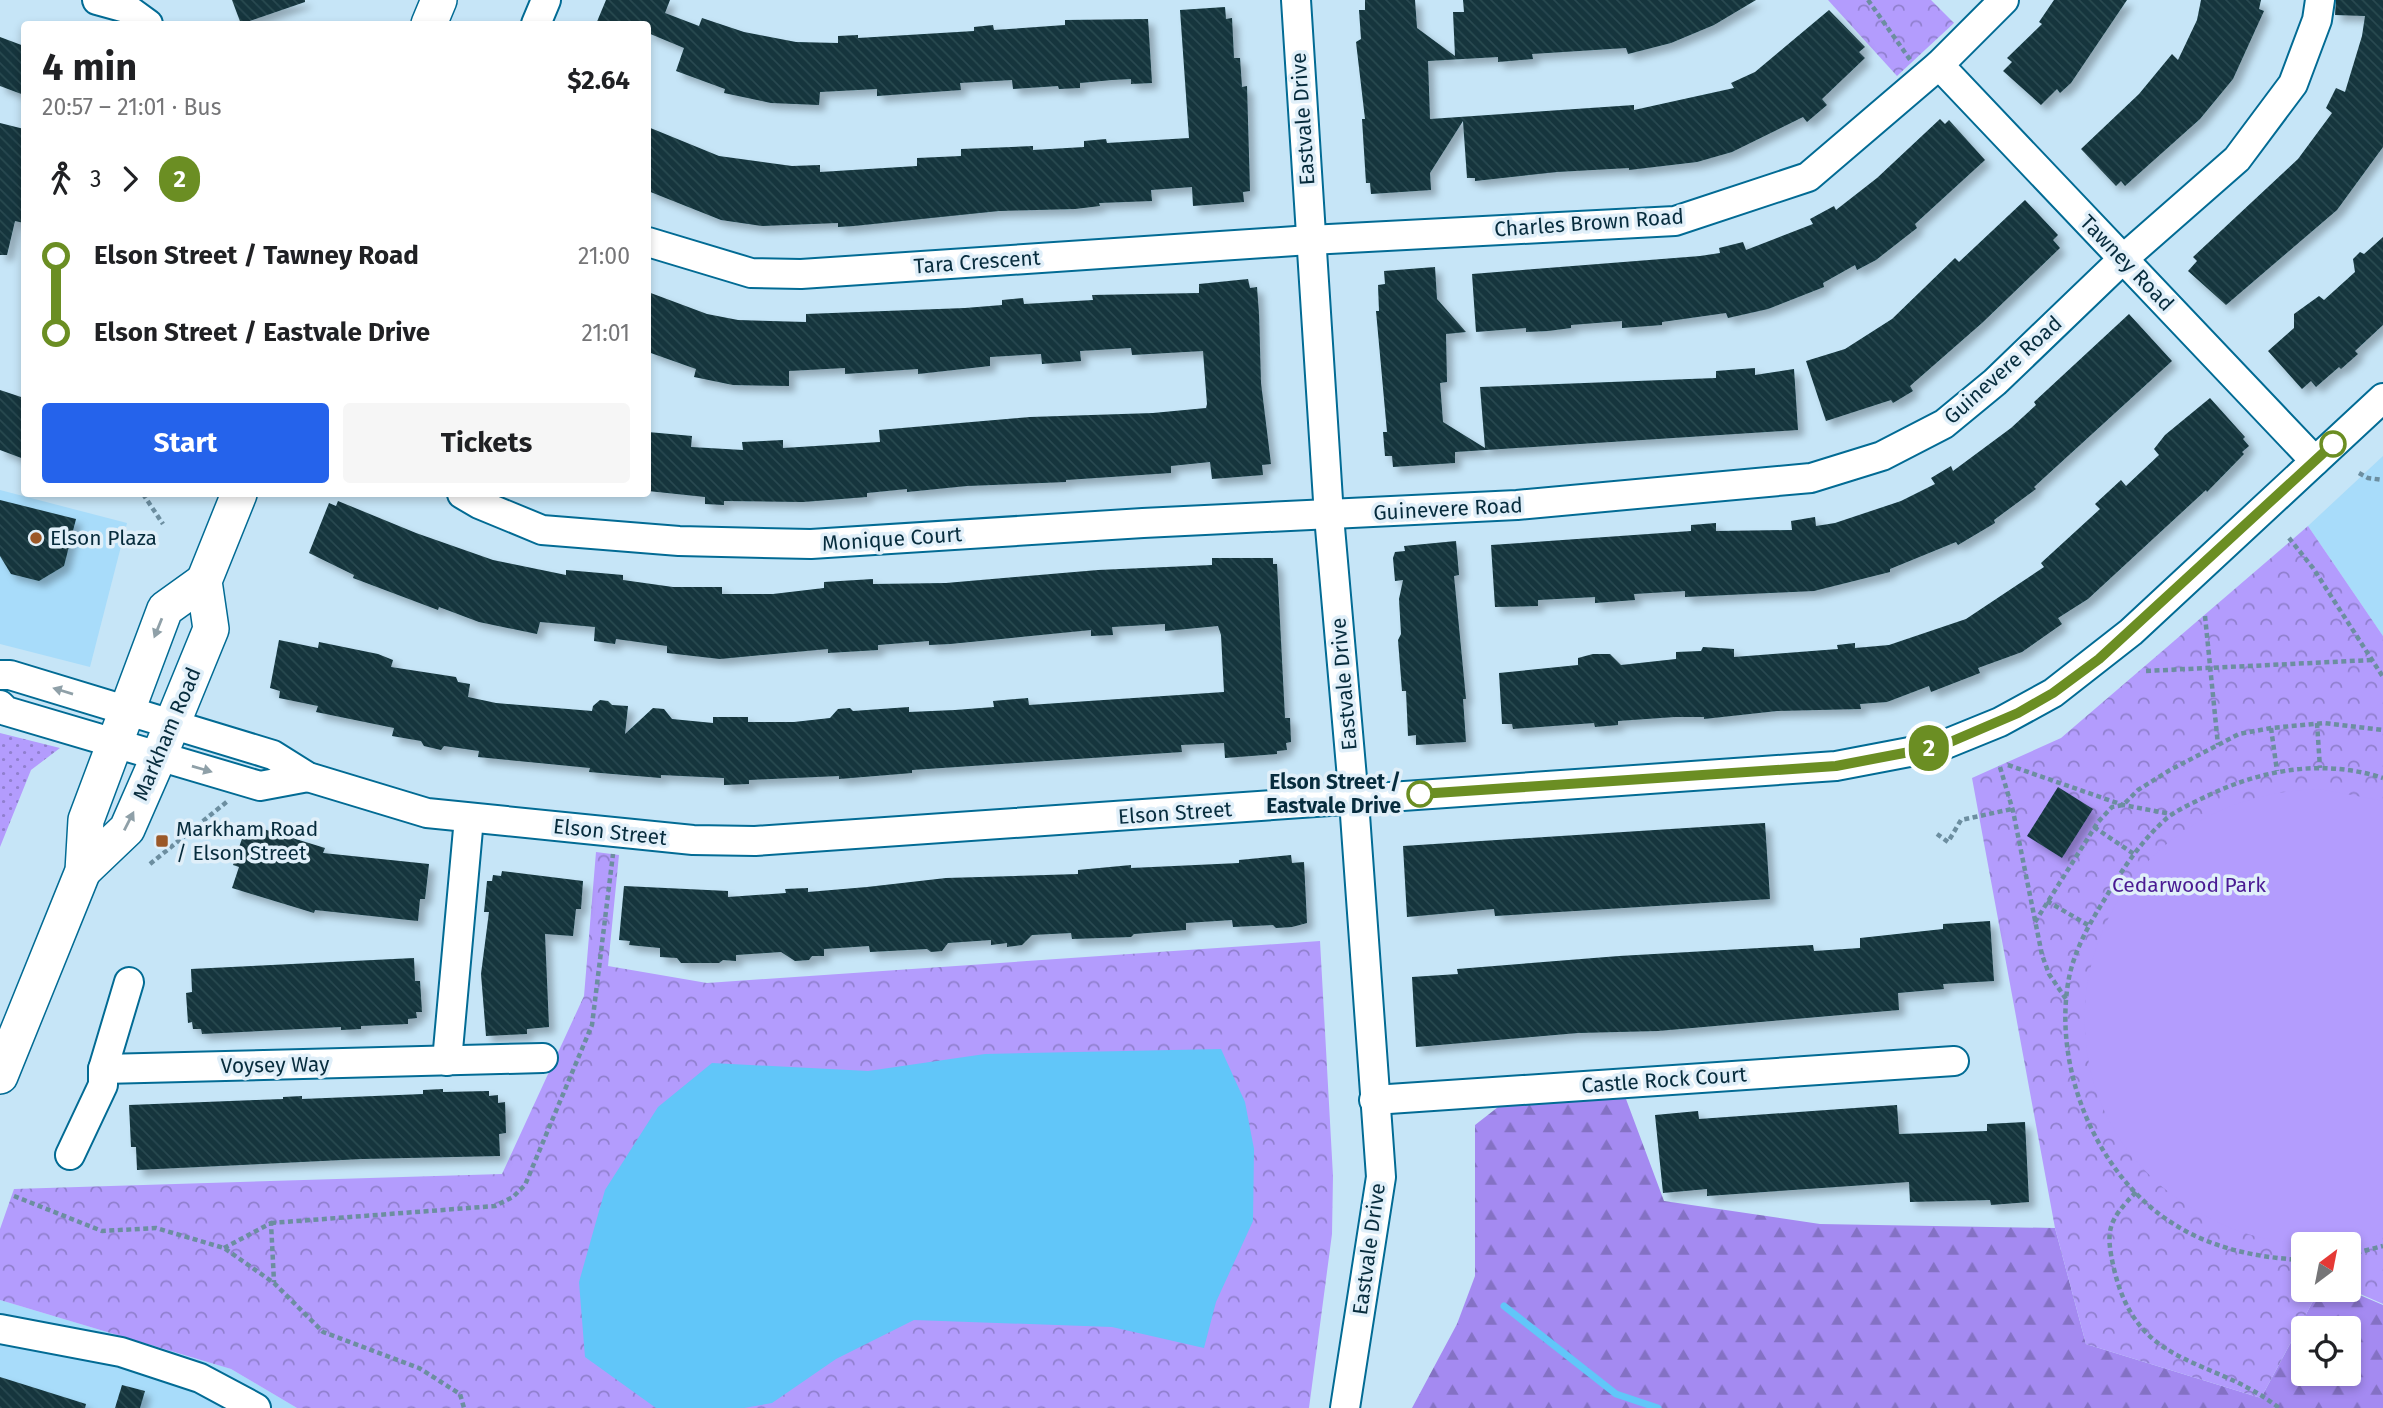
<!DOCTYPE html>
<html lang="en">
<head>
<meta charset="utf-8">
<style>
	body { margin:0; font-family:"Fira Sans",sans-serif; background:#f6f6f6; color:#202124; height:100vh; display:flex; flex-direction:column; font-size:26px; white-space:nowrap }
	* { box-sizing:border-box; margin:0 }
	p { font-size:23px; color:#757577 }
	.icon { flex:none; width:38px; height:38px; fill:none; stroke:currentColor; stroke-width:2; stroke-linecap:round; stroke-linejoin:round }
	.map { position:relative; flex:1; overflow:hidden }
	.sheet { position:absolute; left:21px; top:21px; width:630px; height:476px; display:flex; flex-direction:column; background:#fff; border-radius:7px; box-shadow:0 4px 10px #0003 }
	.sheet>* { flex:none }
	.badge { padding:0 14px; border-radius:23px; font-size:24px; line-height:46px }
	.needle { width:46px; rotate:32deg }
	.buttons { position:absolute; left:2291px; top:1232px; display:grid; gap:14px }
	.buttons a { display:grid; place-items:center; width:70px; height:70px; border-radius:7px; background:#fff; box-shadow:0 4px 10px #0003; font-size:35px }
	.map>.badge { position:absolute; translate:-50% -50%; box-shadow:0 0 0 4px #fff }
	.legs { display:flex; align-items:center; gap:10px; height:77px; padding:0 21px; font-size:23px }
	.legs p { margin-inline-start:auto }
	.headline { display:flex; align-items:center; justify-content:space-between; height:119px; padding:0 21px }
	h1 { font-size:38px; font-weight:700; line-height:52px }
	.action { display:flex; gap:14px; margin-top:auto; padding:14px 21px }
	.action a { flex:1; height:80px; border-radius:7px; background:#2563eb; color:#fff; font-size:28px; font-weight:700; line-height:80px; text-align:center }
	.action a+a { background:#f6f6f6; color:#202124 }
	ul { padding:0 21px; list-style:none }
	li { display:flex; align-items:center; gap:24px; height:77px; font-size:26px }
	li i { display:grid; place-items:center; width:10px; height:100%; margin:0 9px; background:currentColor }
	li i::after { content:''; width:18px; height:18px; margin:-9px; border:5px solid; border-radius:50%; background:#fff }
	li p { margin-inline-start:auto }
	li:first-child i { background:linear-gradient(#0000 50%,currentColor 0) }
	li:last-child i { background:linear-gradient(currentColor 50%,#0000 0) }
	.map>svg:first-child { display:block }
</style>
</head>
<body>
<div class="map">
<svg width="2383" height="1408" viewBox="0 0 2383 1408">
	<defs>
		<pattern id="grass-dots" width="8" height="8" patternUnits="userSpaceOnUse" patternTransform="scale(1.75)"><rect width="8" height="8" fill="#b39cfd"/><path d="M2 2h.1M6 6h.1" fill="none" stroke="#907fce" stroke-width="1.8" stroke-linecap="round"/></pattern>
		<pattern id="forest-firs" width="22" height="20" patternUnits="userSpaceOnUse" patternTransform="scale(1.75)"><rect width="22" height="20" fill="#a48af1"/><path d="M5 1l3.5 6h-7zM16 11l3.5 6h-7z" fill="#8471c4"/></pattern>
		<pattern id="park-crowns" width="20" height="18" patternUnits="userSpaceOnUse" patternTransform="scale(1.75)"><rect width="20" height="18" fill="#b39cfd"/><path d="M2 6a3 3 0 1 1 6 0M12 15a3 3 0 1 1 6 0" fill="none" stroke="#907fce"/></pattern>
		<pattern id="building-back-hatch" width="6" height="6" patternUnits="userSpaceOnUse" patternTransform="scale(1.75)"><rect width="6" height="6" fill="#12343c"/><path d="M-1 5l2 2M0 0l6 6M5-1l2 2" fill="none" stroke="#2a4951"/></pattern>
		<filter id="shadow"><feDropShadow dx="6" dy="6" stdDeviation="3.5" flood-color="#0004"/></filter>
	</defs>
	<rect width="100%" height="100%" fill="#c6e5f7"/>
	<g fill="#a8dcfa">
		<polygon points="2383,456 2383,636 2308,526"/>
		<polygon points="0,490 127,523 90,667 0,644"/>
		<polygon points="0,1300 231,1369 297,1408 0,1408"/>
	</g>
	<polygon fill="url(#grass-dots)" points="0,733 60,748 31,770 0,847"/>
	<path fill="url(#forest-firs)" fill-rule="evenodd" d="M1592,1076L1626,1099L1664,1201L1820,1224L2055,1228L2086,1344L2261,1398L2319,1290H2348L2383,1305V1408H1412L1457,1324L1475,1276V1125L1525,1086ZM2303,1328H2348V1374H2303Z"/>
	<g fill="url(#park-crowns)">
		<polygon points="1828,0 1931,0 1954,23 1897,76"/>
		<polygon points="2308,526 2383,636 2383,1304 2349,1289 2348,1244 2303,1244 2303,1290 2319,1290 2261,1398 2086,1344 2055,1228 1972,778 2061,738"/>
		<polygon points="596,852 619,855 608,966 707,983 1320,941 1333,1176 1332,1234 1309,1408 297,1408 231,1369 0,1300 0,1229 14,1189 502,1174 584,996"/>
	</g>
	<path fill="#b39cfd" d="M2320,789L2383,801V1233C2327,1250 2266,1247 2213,1220C1995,1110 2071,795 2320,789Z"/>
	<polygon fill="#61c6f9" points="1221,1049 1245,1102 1254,1149 1253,1221 1216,1302 1204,1348 1112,1327 914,1320 836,1359 772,1403 744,1408 656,1408 585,1357 579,1282 605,1190 658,1107 712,1063 868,1071 985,1054"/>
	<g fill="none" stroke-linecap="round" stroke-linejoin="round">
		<polyline stroke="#61c6f9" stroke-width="7" points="1504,1306 1616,1394 1658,1408"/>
	</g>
	<g fill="url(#building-back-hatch)" filter="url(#shadow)">
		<polygon points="232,0 305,0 305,2 241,24"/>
		<polygon points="606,0 670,0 665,13 699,26 702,18 744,32 796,42 838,43 838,36 858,35 858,38 974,31 974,27 993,25 994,30 1065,25 1065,20 1148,19 1152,83 1131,84 1131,79 1112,80 1080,83 1080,88 1059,89 1058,86 1013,89 1012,80 960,83 961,90 877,96 877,89 820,92 819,105 771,103 724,93 725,89 676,71 684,48 648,33 648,24 596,24"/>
		<polygon points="1365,0 1415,0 1417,28 1455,56 1453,12 1464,12 1463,0 1756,0 1714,25 1671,43 1628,54 1626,48 1532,54 1533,59 1498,62 1498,57 1428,61 1430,119 1634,105 1634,110 1734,88 1731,83 1755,72 1829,10 1865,47 1859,52 1865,58 1822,99 1827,105 1807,122 1803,117 1732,152 1697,162 1629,170 1629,168 1557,172 1475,181 1475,178 1467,178 1463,121 1430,173 1431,190 1371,194 1370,183 1366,183 1362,119 1365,119 1356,42 1361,39 1359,10 1365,10"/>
		<polygon points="2054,0 2127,0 2071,83 2060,93 2057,89 2041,105 2003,71 2012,62 2007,58 2042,24 2039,22"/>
		<polygon points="2201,0 2261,0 2259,9 2264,11 2233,79 2200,119 2125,186 2121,181 2116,186 2081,149 2139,94 2172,54 2178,60 2197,20"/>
		<polygon points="2336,0 2383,0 2383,147 2337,210 2226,305 2188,271 2197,261 2193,257 2298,159 2332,113 2326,108 2336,88 2345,92 2362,36 2365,16 2335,15"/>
		<polygon points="1225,7 1226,19 1232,18 1234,58 1240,58 1242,87 1247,86 1250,191 1243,192 1244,202 1193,206 1192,187 1151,190 1152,201 1099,203 1100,206 1075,209 999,211 854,226 838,227 838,223 762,226 721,220 648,191 648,127 719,156 792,166 820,165 820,172 917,166 917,158 961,156 961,149 1033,146 1033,150 1084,147 1084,141 1106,139 1107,143 1189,138 1180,10"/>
		<polygon points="0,37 24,46 24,95 0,86"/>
		<polygon points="1940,119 1945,124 1949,120 1985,160 1915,224 1917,228 1876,260 1857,270 1855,265 1823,283 1824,287 1768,309 1728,318 1726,313 1662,322 1662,325 1622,328 1622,321 1571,325 1571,328 1548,331 1526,332 1526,328 1476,332 1472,274 1700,256 1720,253 1719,248 1743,242 1746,250 1813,224 1810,219 1834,206 1836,210 1877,178"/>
		<polygon points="0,123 24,129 24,223 15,221 7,255 0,255"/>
		<polygon points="2025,200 2058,235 2053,240 2060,248 1982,323 1910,386 1913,391 1893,403 1891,400 1826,421 1806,361 1845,349 1892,319 1955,258 1959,262"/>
		<polygon points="2383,237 2383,325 2355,351 2358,354 2341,369 2339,367 2316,387 2311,381 2302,389 2268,351 2294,328 2294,314 2319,296 2324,300 2355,272 2353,259 2360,252 2364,254"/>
		<polygon points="1435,267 1437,299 1466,332 1446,334 1447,382 1440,383 1443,422 1485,448 1480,387 1716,378 1716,371 1755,368 1755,375 1794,369 1798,430 1455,452 1455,463 1393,467 1392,456 1385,456 1383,432 1387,432 1376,311 1379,311 1378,285 1385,284 1384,271"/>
		<polygon points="1248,279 1250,288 1257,287 1259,314 1261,383 1271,464 1262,465 1263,475 1212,479 1210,462 1171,466 1171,473 1066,480 1066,482 967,486 907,492 907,489 867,493 867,497 803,502 724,501 724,505 705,504 705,497 648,491 648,432 692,436 691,447 743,450 742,442 783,440 783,448 880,442 879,430 1030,417 1153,413 1206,408 1207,404 1203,351 1132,355 1131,348 1080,351 1081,361 1042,364 1041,354 990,357 990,366 918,374 918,369 845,374 845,368 789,371 789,386 733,385 694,377 696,369 648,352 648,292 707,314 738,320 806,322 806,314 965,308 1002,305 1002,300 1023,298 1024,304 1093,300 1092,295 1199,293 1199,284"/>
		<polygon points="2129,314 2172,361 2034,487 2036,489 1994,520 1995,523 1958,545 1956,542 1890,569 1890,572 1814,591 1685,597 1685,591 1634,594 1635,600 1595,603 1595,597 1538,600 1538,606 1495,607 1491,545 1691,531 1691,525 1716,523 1716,531 1792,530 1791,521 1815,517 1816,526 1835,523 1901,501 1935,484 1931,478 1951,466 1953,471 2011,428 2036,405 2034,402"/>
		<polygon points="0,390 24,398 24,459 0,450"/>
		<polygon points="2210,398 2245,437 2243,439 2249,446 2242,452 2244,454 2207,492 2206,490 2088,599 2058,618 2062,624 2022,652 1978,668 1980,673 1931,692 1929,686 1887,702 1860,704 1861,709 1777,711 1704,719 1704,717 1675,717 1618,721 1618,725 1595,727 1594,723 1513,729 1512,724 1502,724 1499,673 1578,665 1578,658 1593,654 1610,654 1621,665 1676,659 1676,652 1701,651 1703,647 1734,649 1734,657 1838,649 1837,645 1855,643 1855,648 1889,645 1966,619 2044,567 2041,563 2100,509 2095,504 2121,480 2126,486 2159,455 2154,449 2165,435"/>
		<polygon points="0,500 76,519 64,566 39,581 11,574 0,556"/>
		<polygon points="338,501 416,533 493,560 566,575 566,570 623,575 623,580 673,587 722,587 722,594 773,594 824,588 824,582 873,579 873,584 946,583 1098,570 1212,565 1212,558 1273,558 1273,564 1277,564 1285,718 1290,718 1291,742 1286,743 1287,750 1277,751 1277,754 1225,758 1224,743 1181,745 1182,752 912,770 912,773 839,779 839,776 749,780 749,784 724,785 724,778 661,775 661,778 589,772 590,768 478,757 479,751 444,746 441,750 424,746 421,741 392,736 394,728 316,712 318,706 279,698 280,691 270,688 279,640 318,648 319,642 378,654 393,660 391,667 456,677 458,682 470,684 468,697 496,703 592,711 593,706 600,700 608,701 612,705 628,706 625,734 653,708 664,709 672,719 713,723 713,717 748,717 748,722 794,722 830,718 838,709 850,708 853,711 909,707 909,712 955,710 994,707 993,701 1028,698 1029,705 1224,692 1221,635 1218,626 1165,631 1165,624 1112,627 1113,635 1091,636 1091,630 950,644 929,645 929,641 878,645 878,650 828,653 828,649 720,659 667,653 667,646 616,639 615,644 594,641 595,627 540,622 537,634 479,622 439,607 438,610 353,578 354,575 309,553 329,503 336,506"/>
		<polygon points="1456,541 1459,575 1454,576 1466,699 1463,699 1466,742 1416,745 1416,735 1408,736 1406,691 1402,691 1398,640 1401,634 1399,599 1403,580 1395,581 1393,558 1395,552 1405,551 1404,546"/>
		<polygon points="2058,787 2093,809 2062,858 2027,836"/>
		<polygon points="1765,823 1770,899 1495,916 1494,909 1407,917 1403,846"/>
		<polygon points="247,824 325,848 323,853 429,864 425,899 420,899 418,921 315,910 314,913 232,888 239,867 233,865"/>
		<polygon points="1291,855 1292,863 1304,862 1307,923 1292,927 1276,928 1273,925 1233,927 1232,920 1186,923 1186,930 1134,934 1131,937 1072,939 1071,933 1032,935 1022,945 1007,947 1007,943 991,945 991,940 948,943 942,951 931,952 927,949 870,952 869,946 824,949 824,956 812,956 809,960 795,961 781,952 736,955 736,961 723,960 719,963 681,963 677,958 660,957 660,948 629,945 630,941 619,940 624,886 728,891 728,897 786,893 785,889 808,888 808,892 867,887 946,878 1078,874 1078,870 1131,865 1131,868 1239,863 1239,860"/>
		<polygon points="502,871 583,881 581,909 576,909 573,936 545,934 549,1027 527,1029 527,1034 486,1036 481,974 489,912 484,912 487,881 492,881 493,875 501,876"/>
		<polygon points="1990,921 1994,981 1943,984 1944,989 1898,993 1899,1010 1658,1031 1578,1033 1416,1047 1412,977 1458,974 1457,969 1619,956 1813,945 1814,951 1860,948 1860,938 1943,929 1943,924"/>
		<polygon points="414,958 415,981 420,981 422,1012 416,1012 417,1018 408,1019 408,1024 361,1026 361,1029 341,1030 341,1027 202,1034 201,1029 193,1029 192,1022 188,1023 186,993 192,992 191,969"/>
		<polygon points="443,1089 443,1092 489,1091 489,1096 498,1095 498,1103 505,1102 506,1133 499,1134 500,1156 362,1159 137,1170 136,1147 131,1147 129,1105 283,1099 283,1097 302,1096 302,1099 423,1094 423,1090"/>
		<polygon points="1897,1105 1899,1134 1987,1131 1987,1124 2025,1122 2029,1202 1991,1205 1990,1200 1910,1202 1909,1182 1707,1196 1707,1189 1663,1193 1655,1115 1698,1111 1699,1119"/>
		<polygon points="0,1377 86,1404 85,1408 0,1408"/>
		<polygon points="122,1385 145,1391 140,1408 115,1408"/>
	</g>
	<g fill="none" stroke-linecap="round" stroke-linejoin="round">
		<g stroke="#026b94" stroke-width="32">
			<g id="minor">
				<polyline points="97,0 126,8 148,24"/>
				<polyline points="1296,0 1329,516 1354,801 1381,1177 1345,1408"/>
				<polyline points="536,24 546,0"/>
				<polyline points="1939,65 2315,461"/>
				<polyline points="648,242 751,273 801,274 1310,240 1675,221 1808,177 1939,65 2004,0"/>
				<polyline points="462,494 479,504 542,530 679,541 811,544 1143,523 1517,505 1811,478 1882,456 1944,424 1995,382 2123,259 2237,159 2293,84 2317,20 2320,0"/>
				<polyline points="0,675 10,675 273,755 308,777 427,813 693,840 755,841 1836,766 1941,746 2000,722 2053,693 2131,632 2383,398"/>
				<polyline points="0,705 6,711 260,786 308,777"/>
				<polyline points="447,1061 469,818"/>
				<polyline points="103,1069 543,1058"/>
				<polyline points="1374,1100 1954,1061"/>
				<polyline points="70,1155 103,1085 103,1069 129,982"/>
				<polyline points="0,1329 121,1352 200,1378 256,1408"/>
			</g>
		</g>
		<g stroke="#026b94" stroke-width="38">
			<g id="major">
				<polyline points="429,24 439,0"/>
				<polyline points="83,871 127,829 159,756 211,629 204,581 239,494"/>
				<polyline points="0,1076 83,871 86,820 165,609 204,581"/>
			</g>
		</g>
		<g stroke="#6c8ea0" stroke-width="4.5" stroke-dasharray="5 3.5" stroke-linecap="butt">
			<polyline points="1868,0 1911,61"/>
			<polyline points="2359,473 2368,478 2383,480"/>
			<polyline points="143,494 163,524"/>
			<polyline points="2289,538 2313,568 2383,677"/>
			<polyline points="2205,616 2218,745"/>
			<polyline points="2146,671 2372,660"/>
			<polyline points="2317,723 2320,768"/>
			<polyline points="2271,728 2277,771"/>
			<polyline points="2008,765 2123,805 2171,814"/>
			<polyline points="2000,767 2013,811 2042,955 2049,974 2066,999"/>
			<polyline points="2094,827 2134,854"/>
			<polyline points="1937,834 1948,842 1961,820 2012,809"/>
			<polyline points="150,864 229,800"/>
			<polyline points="2047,901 2088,925"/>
			<polyline points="2035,922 2098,822 2112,807 2123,805 2138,790 2170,770 2239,734 2271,728 2324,723 2383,730"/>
			<path d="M2136,1192C2108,1221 2105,1230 2114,1269C2138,1371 2212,1355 2279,1408"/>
			<polyline points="14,1196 102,1231 156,1228 224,1248 274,1283 323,1332 419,1368 460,1394 464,1408"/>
			<polyline points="271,1223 495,1206 513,1197 525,1185 592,1025 613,854"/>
			<polyline points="224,1248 271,1223 274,1282"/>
			<polyline points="2348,1255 2383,1246"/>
			<path d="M2303,1260C2260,1258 2214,1249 2177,1226C2096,1178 2050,1064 2070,973C2077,945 2091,921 2106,897C2123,868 2142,840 2167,818C2180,808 2195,802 2209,795C2264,769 2324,759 2383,778"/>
		</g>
		<use href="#minor" stroke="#fff" stroke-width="28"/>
		<use href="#major" stroke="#fff" stroke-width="35"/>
	</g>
	<defs><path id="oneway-solid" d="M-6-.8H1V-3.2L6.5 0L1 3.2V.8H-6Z" transform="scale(1.75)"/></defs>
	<g fill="#8fa0a8">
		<use href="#oneway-solid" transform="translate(158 628) rotate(112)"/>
		<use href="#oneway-solid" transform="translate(63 691) rotate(-163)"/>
		<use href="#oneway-solid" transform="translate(202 769) rotate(16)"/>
		<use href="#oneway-solid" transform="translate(129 821) rotate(-63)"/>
	</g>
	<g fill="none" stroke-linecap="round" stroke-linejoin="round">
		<g stroke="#fff" stroke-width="16">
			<polyline id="line-1" points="1420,794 1836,766 1941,746 2018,713 2053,693 2099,659 2333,444"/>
		</g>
		<use href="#line-1" stroke="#6b8e23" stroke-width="10"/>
	</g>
	<g fill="#fff" stroke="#6b8e23" stroke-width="3.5">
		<circle cx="2333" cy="444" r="12"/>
		<circle cx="1420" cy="794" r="12"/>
	</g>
	<g fill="#9b5828" stroke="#e0eff9" stroke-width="2.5">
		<circle cx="36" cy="538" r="7"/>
		<rect x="155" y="834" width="14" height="14" rx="3.5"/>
	</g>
	<g text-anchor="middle" stroke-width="7" stroke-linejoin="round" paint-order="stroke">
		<g font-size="21" fill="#072c3d" stroke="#e0eff9">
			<text transform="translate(1303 119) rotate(-94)" y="7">Eastvale Drive</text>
			<text transform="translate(1589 223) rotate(-4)" y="7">Charles Brown Road</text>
			<text transform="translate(977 262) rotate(-4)" y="7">Tara Crescent</text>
			<text transform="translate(2127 263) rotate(46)" y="7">Tawney Road</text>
			<text transform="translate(2003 370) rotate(-42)" y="7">Guinevere Road</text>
			<text transform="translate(1448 509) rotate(-3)" y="7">Guinevere Road</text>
			<text transform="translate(892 539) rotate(-4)" y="7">Monique Court</text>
			<text transform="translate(1344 684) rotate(-95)" y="7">Eastvale Drive</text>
			<text transform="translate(167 734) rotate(-67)" y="7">Markham Road</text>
			<text transform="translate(1175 813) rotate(-4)" y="7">Elson Street</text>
			<text transform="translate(610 832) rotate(6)" y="7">Elson Street</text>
			<text transform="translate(275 1065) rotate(-1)" y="7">Voysey Way</text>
			<text transform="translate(1664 1080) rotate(-4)" y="7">Castle Rock Court</text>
			<text transform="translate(1369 1249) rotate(-82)" y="7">Eastvale Drive</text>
		</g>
		<g font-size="21" fill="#072c3d" stroke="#e0eff9" text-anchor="start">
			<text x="50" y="545">Elson Plaza</text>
			<text x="176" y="836">Markham Road<tspan x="176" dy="24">/ Elson Street</tspan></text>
		</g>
		<g font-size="21" font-weight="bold" fill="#072c3d" stroke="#e0eff9" text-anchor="end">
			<text x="1401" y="789">Elson Street /<tspan x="1401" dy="24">Eastvale Drive</tspan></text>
		</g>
		<g font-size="21" fill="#4a1b93" stroke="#e0eff9">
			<text x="2189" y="892">Cedarwood Park</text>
		</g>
	</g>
</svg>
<div class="buttons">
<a><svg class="needle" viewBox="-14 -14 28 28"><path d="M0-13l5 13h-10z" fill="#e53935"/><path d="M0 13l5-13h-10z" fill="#757577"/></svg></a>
<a><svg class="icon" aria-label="locate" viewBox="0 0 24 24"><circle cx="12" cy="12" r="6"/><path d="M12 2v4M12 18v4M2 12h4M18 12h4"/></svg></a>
</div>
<b class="badge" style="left:1929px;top:748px;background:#6b8e23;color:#fff">2</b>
<section class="sheet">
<div class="headline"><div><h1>4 min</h1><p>20:57 – 21:01 · Bus</p></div><b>$2.64</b></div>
<div class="legs"><svg class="icon" aria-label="walk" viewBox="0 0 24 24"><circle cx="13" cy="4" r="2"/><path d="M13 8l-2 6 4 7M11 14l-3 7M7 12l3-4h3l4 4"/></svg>3<svg class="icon" aria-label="forward" viewBox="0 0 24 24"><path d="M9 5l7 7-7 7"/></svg><b class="badge" style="background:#6b8e23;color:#fff">2</b></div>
<ul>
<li><i style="color:#6b8e23"></i><b>Elson Street / Tawney Road</b><p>21:00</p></li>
<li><i style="color:#6b8e23"></i><b>Elson Street / Eastvale Drive</b><p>21:01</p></li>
</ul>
<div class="action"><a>Start</a><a>Tickets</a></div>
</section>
</div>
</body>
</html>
